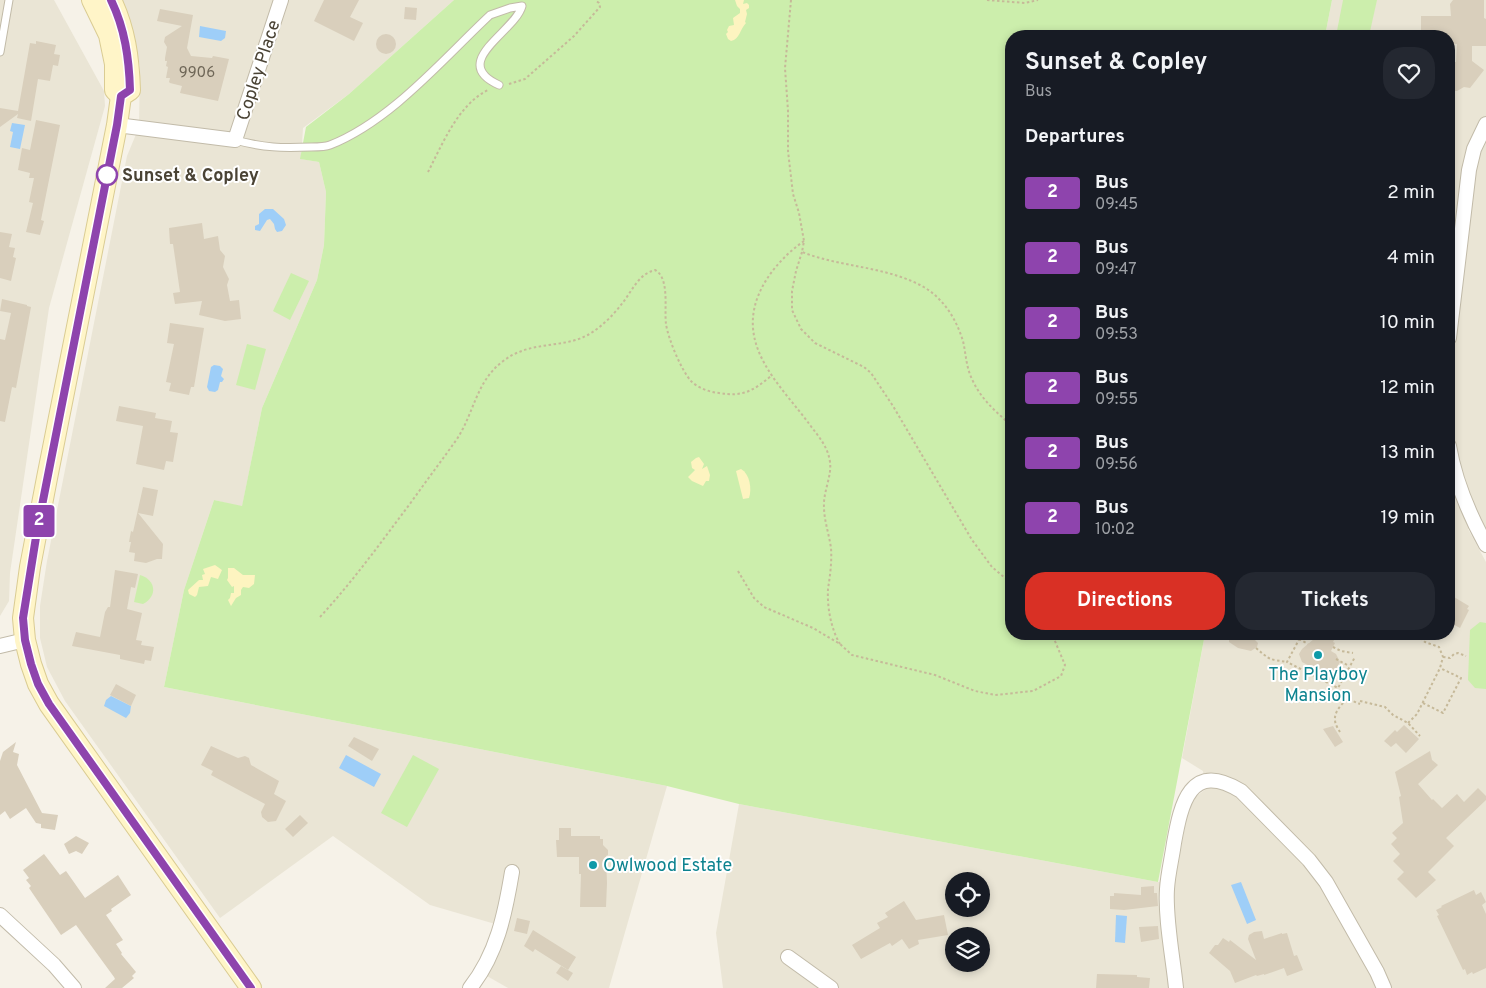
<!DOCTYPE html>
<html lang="en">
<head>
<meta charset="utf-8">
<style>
	body { margin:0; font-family:Overpass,sans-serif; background:#242831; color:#f1f3f6; height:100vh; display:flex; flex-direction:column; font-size:19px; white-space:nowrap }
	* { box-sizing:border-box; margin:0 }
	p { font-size:16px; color:#9ea1a6 }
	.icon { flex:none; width:28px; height:28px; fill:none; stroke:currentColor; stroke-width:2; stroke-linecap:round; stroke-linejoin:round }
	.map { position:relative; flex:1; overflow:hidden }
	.panel { position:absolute; left:1005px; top:30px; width:450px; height:610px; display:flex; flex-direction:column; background:#171b24; border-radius:20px; box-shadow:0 2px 8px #0003 }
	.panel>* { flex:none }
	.badge { padding:0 10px; border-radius:4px; font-size:18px; line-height:32px }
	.tools { position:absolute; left:945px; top:872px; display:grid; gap:10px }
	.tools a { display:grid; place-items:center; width:45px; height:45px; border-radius:50%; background:#171b24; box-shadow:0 2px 8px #0003; font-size:25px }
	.map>.badge { position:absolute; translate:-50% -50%; box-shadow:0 0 0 2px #fff }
	h2 { padding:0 20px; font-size:19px; line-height:45px }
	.round { display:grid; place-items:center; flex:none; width:52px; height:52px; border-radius:20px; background:#242831 }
	.summary { display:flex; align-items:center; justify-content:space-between; height:85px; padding:0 20px }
	h1 { font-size:24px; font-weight:700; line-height:38px }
	.primary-button { display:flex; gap:10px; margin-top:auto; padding:10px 20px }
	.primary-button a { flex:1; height:58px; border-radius:20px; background:#d93025; color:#fff; font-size:20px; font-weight:700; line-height:58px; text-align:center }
	.primary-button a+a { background:#242831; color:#f1f3f6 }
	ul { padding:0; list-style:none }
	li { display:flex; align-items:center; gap:15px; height:65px; padding:0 20px }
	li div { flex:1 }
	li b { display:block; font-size:19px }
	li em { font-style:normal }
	li .badge { min-width:55px; font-weight:700; text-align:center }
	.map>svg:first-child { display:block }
</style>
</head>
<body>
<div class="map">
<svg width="1486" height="988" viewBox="0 0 1486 988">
	<rect width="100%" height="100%" fill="#f6f2e8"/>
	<g fill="#eae5d5" fill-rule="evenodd">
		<polygon points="0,0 54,0 104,91 105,106 49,308 10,573 9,601 0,616"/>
		<polygon points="119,0 454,0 349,94 303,128 301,159 319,162 326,192 324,245 317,280 262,408 242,507 214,500 184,590 164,687 667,786 609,988 508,988 480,972 502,926 430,905 333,836 220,918 65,701 47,667 40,638 40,606 47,561 127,156 139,127 140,66 133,33"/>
		<path d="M1332,0H1486V532L1468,529L1486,562V988H723L716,933L739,804L1158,882L1175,881L1188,810L1193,799L1206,789L1203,771L1182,758L1205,634H1449V36H1325ZM954,881H981V909H954ZM954,936H981V964H954Z"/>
	</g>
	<g fill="#cceeac">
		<polygon points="454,0 1332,0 1325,36 1011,36 1011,634 1205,634 1158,882 739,804 667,786 164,687 184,590 214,500 242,506 262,408 317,280 324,245 326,192 319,162 300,159 306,127 349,94"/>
		<polygon points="1343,0 1377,0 1369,36 1336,36"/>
		<polygon points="291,273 309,281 290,320 273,311"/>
		<polygon points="247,344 266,349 255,390 236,385"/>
		<path d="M140,575C156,580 158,596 143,604L134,602Z"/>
		<polygon points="1480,622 1486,623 1486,689 1475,688 1468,680 1470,630"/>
		<polygon points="413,755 439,769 407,827 381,813"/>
	</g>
	<g fill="#fdf4c0">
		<path d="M735,0H744L743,4L747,3L749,5V8L746,10L747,14L745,22L746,23C740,29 740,39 731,41L728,39L726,34L728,32L727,30L729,26L734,25L733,18L740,13V9L737,6Z"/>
		<polygon points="699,457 704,464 702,469 707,466 710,475 709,481 706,481 703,486 692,481 688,477 695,470 692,468 691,462 696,458"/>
		<path d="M741,469C750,474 752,489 749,498L743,499L736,471Z"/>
		<polygon points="215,565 222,570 218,579 211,577 208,586 199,587 197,595 195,597 189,594 188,590 199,580 203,580 202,575 205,574 203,569"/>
		<polygon points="228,568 234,568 243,575 255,575 254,584 249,588 243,587 241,590 241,595 236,598 231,606 228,600 230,598 231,593 234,593 234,586 232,587 227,580 228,578"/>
	</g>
	<g fill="#9ecef8">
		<polygon points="200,26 226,31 225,38 221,41 199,37"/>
		<polygon points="12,123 25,125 20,149 10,147 13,132 10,131"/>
		<polygon points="265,209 273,209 284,219 286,225 282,231 277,232 275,229 274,224 270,219 267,220 260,231 255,230 255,226 259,224 259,214"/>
		<polygon points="214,365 220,366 223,369 221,376 224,379 222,382 220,382 218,390 215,392 209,391 207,387 211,367"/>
		<polygon points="111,696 131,706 130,713 126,718 104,706 106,700"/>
		<polygon points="346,755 381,774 374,787 339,768"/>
		<polygon points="1241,882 1256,920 1247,924 1231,885"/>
		<polygon points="1116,915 1127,916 1125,943 1115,942"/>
	</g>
	<g fill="#d9cfbc">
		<polygon points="324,0 359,0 350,17 363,23 354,41 314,21"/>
		<polygon points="1453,0 1484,0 1484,18 1486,19 1486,46 1472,46 1472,61 1484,70 1470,88 1464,87 1457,91 1449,91 1449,62 1456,62 1457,44 1449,44 1449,36 1421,36 1421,16 1451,16 1450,4"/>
		<polygon points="405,7 417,8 416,20 404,19"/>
		<polygon points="160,9 193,15 187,48 191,56 212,58 213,56 229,59 218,101 180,93 182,86 170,83 169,82 170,78 166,78 168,67 166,66 167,61 165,61 165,58 167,47 164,42 165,37 182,26 157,21"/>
		<circle cx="386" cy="44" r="10"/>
		<polygon points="36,41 56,45 54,54 60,55 58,66 53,65 50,81 38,79 31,121 17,118 18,114 0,127 0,108 18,111 30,43 36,44"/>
		<polygon points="36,120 60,125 41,220 44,221 40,235 26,232 33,203 29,202 34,178 29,178 30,173 18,170 22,148 30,150"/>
		<polygon points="202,223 204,239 218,236 220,250 225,256 223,267 229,279 227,285 230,301 239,300 241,319 225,321 199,315 202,301 175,304 173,293 180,292 173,244 170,244 169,228"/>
		<polygon points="0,232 12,234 9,247 15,248 13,257 16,258 11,281 0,278"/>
		<polygon points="2,299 27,305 27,306 31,307 16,388 12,387 5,422 0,421 0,339 5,340 11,313 0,311"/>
		<polygon points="170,323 204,328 194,387 191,387 189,395 169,391 171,383 166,382 174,344 167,343"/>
		<polygon points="119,406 156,413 155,418 172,421 170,432 178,433 173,462 166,461 164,470 136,464 143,426 116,421"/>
		<polygon points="143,487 158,490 153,516 138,513 163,544 162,559 157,559 146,563 134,561 135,553 129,552 131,542 129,542 131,531 133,532"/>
		<polygon points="115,570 138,574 135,588 131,587 127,609 142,613 136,640 142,641 141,645 154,647 151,661 145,660 144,664 120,659 120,655 72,646 76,632 100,637 105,612 108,607 110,607"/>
		<polygon points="1449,594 1469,606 1467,609 1469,610 1460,628 1449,622"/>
		<polygon points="1229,634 1249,634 1258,643 1257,647 1251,651 1238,648 1229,642"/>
		<polygon points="1317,634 1337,634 1333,642 1335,643 1331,651 1336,654 1340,662 1334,672 1329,673 1318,668 1317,670 1302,662 1299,654 1302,649 1314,639"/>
		<polygon points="116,684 136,695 131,706 110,695"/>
		<polygon points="1404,725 1419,739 1406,753 1396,743 1391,747 1384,741 1395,730 1397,732"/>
		<polygon points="1333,726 1343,742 1335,747 1323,729"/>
		<polygon points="354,737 379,749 372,761 348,746"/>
		<polygon points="16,742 13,752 19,754 17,765 42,813 58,815 55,830 41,828 41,824 36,823 26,808 10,819 5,811 0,815 0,761 3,752"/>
		<polygon points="211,746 238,758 245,756 249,758 251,765 279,781 274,794 286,801 276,821 268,822 262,817 261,812 265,804 211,775 213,771 201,765"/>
		<polygon points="1430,751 1432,760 1438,765 1418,784 1432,800 1433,799 1442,808 1457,794 1464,802 1478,788 1486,796 1486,800 1446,838 1454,846 1428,872 1436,880 1416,898 1397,879 1404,872 1393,861 1400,854 1391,844 1397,838 1392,833 1403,823 1399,797 1401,796 1395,772"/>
		<polygon points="300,815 308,823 293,837 285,829"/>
		<polygon points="559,828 571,828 571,836 600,836 600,839 603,839 603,845 608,850 608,855 606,856 607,883 606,907 580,907 581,874 579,874 579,857 557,857 556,840 559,840"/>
		<polygon points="76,836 89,843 82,854 76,851 69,854 64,844"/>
		<polygon points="44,854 60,875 66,871 85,898 118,875 131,895 111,909 112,911 106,915 123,940 116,944 122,953 121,954 136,972 132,976 134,978 122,988 105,988 115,979 114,977 76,925 61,935 29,888 31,886 26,880 29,878 23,870"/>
		<polygon points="1154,886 1154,893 1157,893 1158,906 1124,910 1110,909 1110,896 1114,896 1114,893 1141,895 1141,887"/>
		<polygon points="1474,890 1476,895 1481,892 1486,902 1482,905 1486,914 1486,968 1473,974 1472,972 1467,975 1465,969 1463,970 1437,916 1439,915 1436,910 1442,907 1441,906"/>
		<polygon points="904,901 916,920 944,915 948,935 918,940 919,944 909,949 902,939 892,946 890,943 861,959 852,945 880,928 877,923 888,917 885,913"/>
		<polygon points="517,918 530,921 527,934 514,931"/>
		<polygon points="1158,926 1159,939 1141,942 1139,927"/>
		<polygon points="533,930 576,957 568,970 535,949 533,952 524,946"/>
		<polygon points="1262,931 1264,939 1282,933 1282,934 1287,933 1294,956 1297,955 1303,970 1287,976 1284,968 1264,975 1264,974 1257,976 1256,975 1235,983 1230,971 1209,953 1215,945 1218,945 1223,938 1229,942 1230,940 1256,960 1248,939 1249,935 1254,932"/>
		<polygon points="561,966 573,973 568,981 556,973"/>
		<polygon points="1097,974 1137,975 1137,977 1150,978 1149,988 1096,988"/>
	</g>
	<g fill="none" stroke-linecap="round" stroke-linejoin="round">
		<g stroke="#c2bba9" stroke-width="9">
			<g id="service">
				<polyline points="0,52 9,0"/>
				<path d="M235,140C265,148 281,148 311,147C317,147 325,147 330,145C391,121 443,59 490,15L510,8L522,6C515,32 448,62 499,85"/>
			</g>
		</g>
		<g stroke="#c2bba9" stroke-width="16">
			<g id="minor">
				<polyline points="117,125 235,140 281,0"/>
				<polyline points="1449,338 1469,170 1474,149 1486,124"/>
				<path d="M1449,446C1455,481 1469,514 1486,545"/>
				<polyline points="0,646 25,640"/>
				<polyline points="0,915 54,965 74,988"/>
				<polyline points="788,957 831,988"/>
				<path d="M470,988C497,954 505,914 512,872"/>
				<path d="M1176,988C1173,958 1165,918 1167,889C1168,873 1172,858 1174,843C1181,804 1190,760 1241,791L1309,860L1326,882L1377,972L1384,988"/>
			</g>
		</g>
		<g stroke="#dacc93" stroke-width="22">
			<g id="secondary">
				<polyline points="92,0 109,35 115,64 115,90 121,96"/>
				<path d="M111,0C125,29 129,58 130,90L121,96L117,125L47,478L30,567L23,618L25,640L31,664L38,684L49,704L251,988"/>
			</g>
		</g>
		<g stroke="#c6b999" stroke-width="2" stroke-dasharray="2.5 2.5" stroke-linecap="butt">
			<path d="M791,0L785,68L788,111V151L793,194L799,213L804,241L802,252C840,267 883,266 920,285C942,296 956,318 963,341C966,354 966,367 972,379C980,398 996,412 1011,425"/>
			<polyline points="987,0 1025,3 1038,0"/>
			<polyline points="509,84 525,79 574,36 600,7 599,3 595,0"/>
			<path d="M428,172C443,143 458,105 488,90"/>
			<path d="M804,241C784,255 765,276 757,299C739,350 783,388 810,425C819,437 828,447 830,462C832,476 823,492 824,507C824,520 829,534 831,548C832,562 830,576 828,589C827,607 831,629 840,644"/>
			<polyline points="802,252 796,271 792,291 792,310 801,329 815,343 864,367 871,373 893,406 972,540 992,567 1011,583"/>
			<polyline points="738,571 754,598 764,607 813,628 840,644 852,655 935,675 975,691 995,695 1033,691 1061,676 1065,665 1052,634"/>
			<path d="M320,617C354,580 382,541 412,501C427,480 442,460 457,439C474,413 476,382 502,362C530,339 565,350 591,333C604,325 615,313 624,301C633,289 639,274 655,270C670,278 664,309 666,324C668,338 681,370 691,381C698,388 709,392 719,393C743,397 753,391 771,376"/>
			<polyline points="1302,634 1287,662 1338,688 1355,657"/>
			<polyline points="1299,639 1308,644"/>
			<polyline points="1333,647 1341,651 1353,653"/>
			<path d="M1256,648C1271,661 1269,659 1287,662"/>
			<polyline points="1443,657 1450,658 1454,654 1458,653 1466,656"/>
			<polyline points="1336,659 1349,666"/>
			<polyline points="1360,701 1385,707 1393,715 1408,723 1420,736"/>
			<polyline points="1423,703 1443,713 1461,678 1440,668"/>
			<polyline points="1408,723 1417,714 1440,668 1443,657 1439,647 1425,642 1416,634"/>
			<path d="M1340,732C1338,729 1335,724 1335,720C1334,712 1342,703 1348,699L1360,704"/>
		</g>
		<use href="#service" stroke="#fff" stroke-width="7"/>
		<use href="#minor" stroke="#fff" stroke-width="14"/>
		<use href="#secondary" stroke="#fff5c8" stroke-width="20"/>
	</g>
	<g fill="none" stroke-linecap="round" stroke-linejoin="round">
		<g stroke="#fff" stroke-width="11">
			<path id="line" d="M111,0C125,29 129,58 130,90L121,96L117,125L37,531L23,618L25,640L31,664L38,684L49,704L251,988"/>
		</g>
		<use href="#line" stroke="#8e44ad" stroke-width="8"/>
	</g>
	<circle fill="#fff" stroke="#8e44ad" stroke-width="2.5" cx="107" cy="175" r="10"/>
	<g fill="#0f9aa8" stroke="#fff" stroke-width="2">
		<circle cx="1318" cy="655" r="5"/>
		<circle cx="593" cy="865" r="5"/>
	</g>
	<g text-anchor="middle" stroke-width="4" stroke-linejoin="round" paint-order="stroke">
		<g font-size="15" fill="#6e6657">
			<text x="197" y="77">9906</text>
		</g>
		<g font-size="18" fill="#4a4335" stroke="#fff">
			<text transform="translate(258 70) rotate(-72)" y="6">Copley Place</text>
		</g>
		<g font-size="18" font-weight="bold" fill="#4a4335" stroke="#fff" text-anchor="start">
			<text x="122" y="181">Sunset &amp; Copley</text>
		</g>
		<g font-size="18" fill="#0d838f" stroke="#fff">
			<text x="1318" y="680">The Playboy<tspan x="1318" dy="21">Mansion</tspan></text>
			<text x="603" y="871" text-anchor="start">Owlwood Estate</text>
		</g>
	</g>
</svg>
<div class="tools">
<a><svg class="icon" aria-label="locate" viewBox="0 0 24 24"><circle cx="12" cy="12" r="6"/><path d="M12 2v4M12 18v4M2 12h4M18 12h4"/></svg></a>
<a><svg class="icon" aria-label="layers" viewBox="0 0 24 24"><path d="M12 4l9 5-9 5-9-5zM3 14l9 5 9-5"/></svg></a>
</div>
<b class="badge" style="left:39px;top:521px;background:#8e44ad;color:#fff">2</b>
<section class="panel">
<div class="summary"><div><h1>Sunset &amp; Copley</h1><p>Bus</p></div><a class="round"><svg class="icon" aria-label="heart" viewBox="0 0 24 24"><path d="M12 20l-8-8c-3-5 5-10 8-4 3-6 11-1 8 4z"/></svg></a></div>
<h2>Departures</h2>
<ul>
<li><span class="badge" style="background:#8e44ad;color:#fff">2</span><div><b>Bus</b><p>09:45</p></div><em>2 min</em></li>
<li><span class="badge" style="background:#8e44ad;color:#fff">2</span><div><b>Bus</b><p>09:47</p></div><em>4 min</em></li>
<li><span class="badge" style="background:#8e44ad;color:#fff">2</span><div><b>Bus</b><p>09:53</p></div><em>10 min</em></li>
<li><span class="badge" style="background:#8e44ad;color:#fff">2</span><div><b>Bus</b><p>09:55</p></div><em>12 min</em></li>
<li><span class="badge" style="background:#8e44ad;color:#fff">2</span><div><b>Bus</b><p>09:56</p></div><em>13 min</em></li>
<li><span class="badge" style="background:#8e44ad;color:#fff">2</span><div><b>Bus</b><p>10:02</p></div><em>19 min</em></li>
</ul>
<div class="primary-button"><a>Directions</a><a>Tickets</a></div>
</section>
</div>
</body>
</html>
